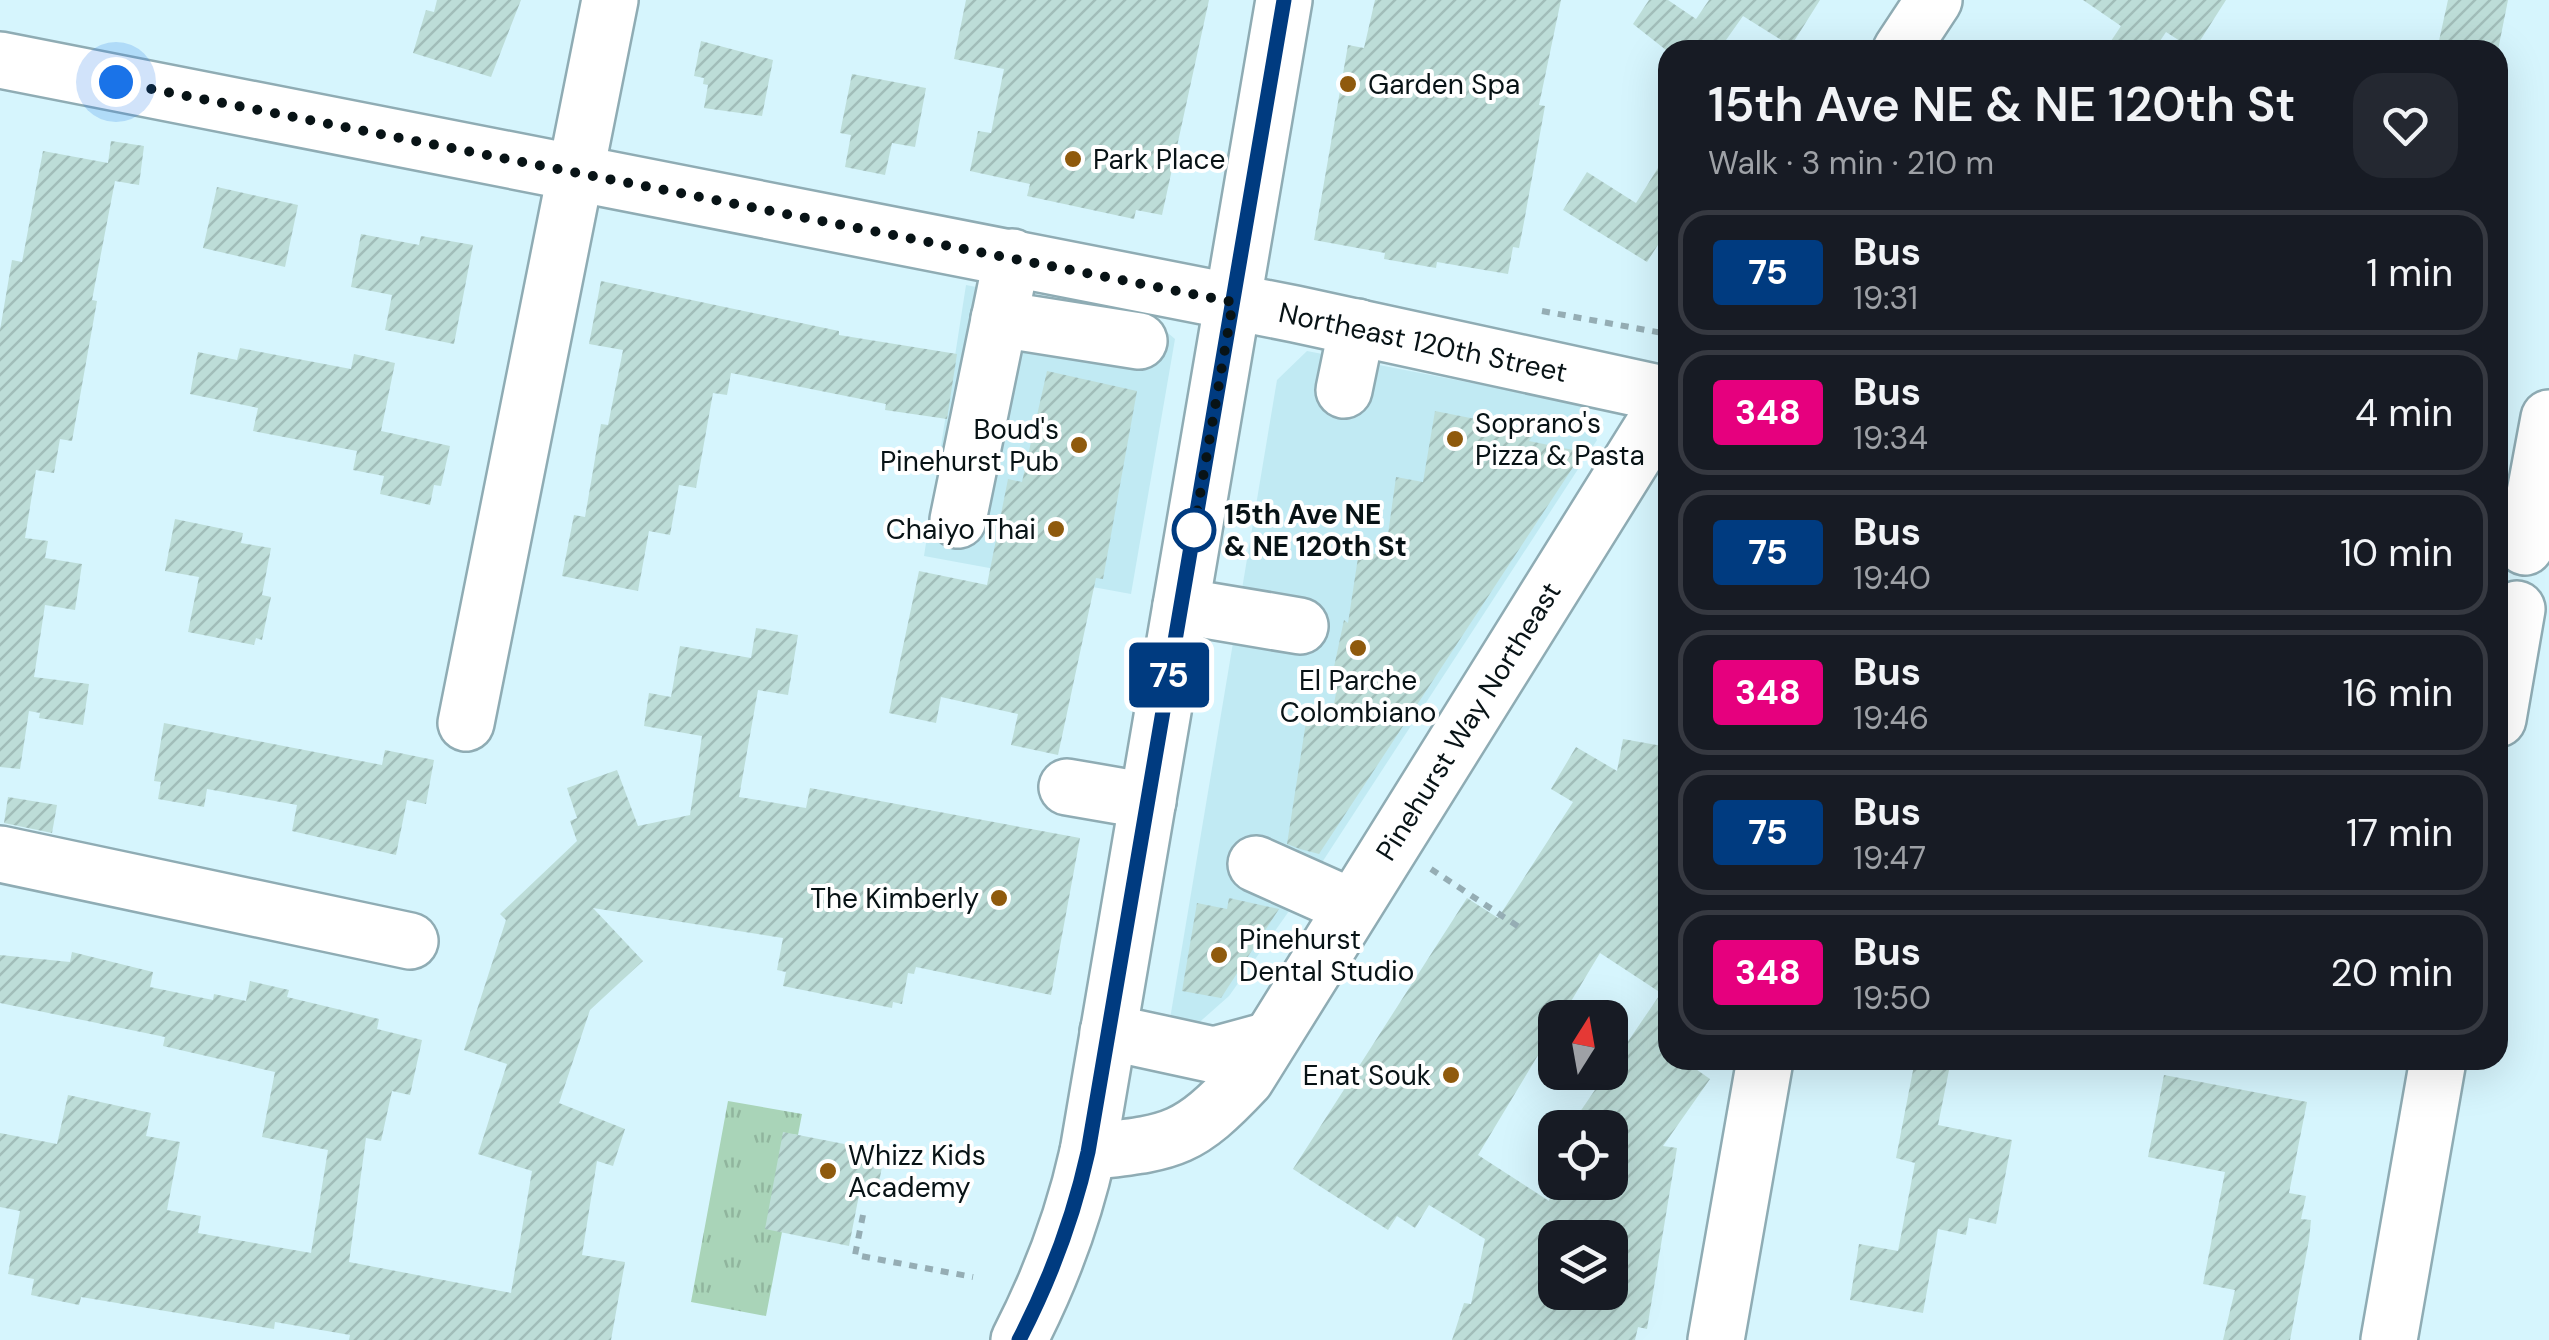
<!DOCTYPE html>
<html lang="en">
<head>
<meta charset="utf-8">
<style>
	body { margin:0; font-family:"DM Sans",sans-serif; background:#242831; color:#f1f3f6; height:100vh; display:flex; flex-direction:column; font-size:38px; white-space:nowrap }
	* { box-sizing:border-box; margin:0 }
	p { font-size:32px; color:#9ea1a6 }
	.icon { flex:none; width:55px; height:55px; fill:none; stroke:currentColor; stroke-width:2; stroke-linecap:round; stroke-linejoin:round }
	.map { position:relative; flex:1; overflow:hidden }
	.drawer { position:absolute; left:1658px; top:40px; width:850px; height:1030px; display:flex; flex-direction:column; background:#171b24; border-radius:30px; box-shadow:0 10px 40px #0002 }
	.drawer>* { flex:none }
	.badge { padding:0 20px; border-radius:8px; font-size:35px; line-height:65px }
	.needle { width:65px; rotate:11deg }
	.tools { position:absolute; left:1538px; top:1000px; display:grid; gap:20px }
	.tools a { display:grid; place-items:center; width:90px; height:90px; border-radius:20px; background:#171b24; box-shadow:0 10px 40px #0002; font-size:50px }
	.you { position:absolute; width:50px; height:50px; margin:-25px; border:8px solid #fff; border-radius:50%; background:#1a73e8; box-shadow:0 0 0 15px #1a73e833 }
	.map>.badge { position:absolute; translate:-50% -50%; box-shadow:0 0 0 5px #fff }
	.round { display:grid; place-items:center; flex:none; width:105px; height:105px; border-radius:30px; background:#242831 }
	.summary { display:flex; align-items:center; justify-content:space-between; height:170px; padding:0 50px }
	h1 { font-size:48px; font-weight:600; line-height:75px }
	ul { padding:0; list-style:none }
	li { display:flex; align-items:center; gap:30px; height:125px; margin:0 20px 15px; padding:0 30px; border:5px solid #363941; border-radius:30px }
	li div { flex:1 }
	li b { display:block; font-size:38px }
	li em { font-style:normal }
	li .badge { min-width:110px; font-weight:700; text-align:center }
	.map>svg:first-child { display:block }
</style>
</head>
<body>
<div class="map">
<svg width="2549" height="1340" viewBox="0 0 2549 1340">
	<defs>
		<pattern id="park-tufts" width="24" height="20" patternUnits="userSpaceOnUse" patternTransform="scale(2.5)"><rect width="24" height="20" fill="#a9d4b8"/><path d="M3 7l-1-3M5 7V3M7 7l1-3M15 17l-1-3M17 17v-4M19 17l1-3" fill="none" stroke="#90b59d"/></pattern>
		<pattern id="building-hatch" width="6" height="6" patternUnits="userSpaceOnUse" patternTransform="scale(2.5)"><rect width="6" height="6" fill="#bdddd8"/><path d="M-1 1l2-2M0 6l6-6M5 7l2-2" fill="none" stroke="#a1bdb9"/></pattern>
	</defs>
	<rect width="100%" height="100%" fill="#d6f5fd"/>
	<g fill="#c1eaf3">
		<polygon points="966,285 1155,322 1175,339 1131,594 924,556"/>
		<polygon points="1307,351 1580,404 1597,440 1306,887 1229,996 1194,1027 1169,1025 1277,380"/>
	</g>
	<polygon fill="url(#park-tufts)" points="728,1101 802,1114 798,1135 783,1133 782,1232 766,1316 691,1302"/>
	<g fill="url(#building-hatch)" fill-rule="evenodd">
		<polygon points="437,0 521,0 491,77 413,53 426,10 434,12"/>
		<polygon points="966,0 1209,0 1162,215 1136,210 1134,219 1027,196 1030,184 970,171 978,131 991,133 1004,69 954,59"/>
		<polygon points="1375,0 1561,0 1539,105 1545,106 1524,222 1519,248 1513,247 1508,274 1437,262 1436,268 1384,259 1385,253 1314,240 1348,45 1364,48"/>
		<polygon points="1649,0 1668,0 1696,19 1709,0 1820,0 1791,46 1743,16 1726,40 1741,50 1666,50 1633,24"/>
		<polygon points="2083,0 2226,0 2194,50 2166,32 2154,50 2105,50 2121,26"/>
		<polygon points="2448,0 2508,0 2498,50 2437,50"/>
		<polygon points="701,41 773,60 762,116 704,108 708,85 703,84 704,78 694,76"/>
		<polygon points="852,74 926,88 915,147 892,143 885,175 845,167 851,135 840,133"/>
		<polygon points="111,141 144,146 139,185 115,181 92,300 97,301 72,441 60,439 54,473 36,470 25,538 48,541 45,558 82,564 75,610 45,605 34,677 89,684 83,725 39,718 40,713 29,711 20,769 0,767 0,330 12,260 22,262 43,151 108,163"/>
		<polygon points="1668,152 1668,229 1647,262 1563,210 1587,172 1636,203"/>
		<polygon points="217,187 298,205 285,267 203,248"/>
		<polygon points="361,234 419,245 421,236 473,245 454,344 385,330 392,295 351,287"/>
		<polygon points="601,281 839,331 839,335 957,354 947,419 885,410 886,404 731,373 727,395 713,393 696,488 679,485 670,535 649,531 638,591 562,576 574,515 585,517 601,424 608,425 623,350 589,344"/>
		<polygon points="240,348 351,369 354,354 395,363 381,431 450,446 441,486 434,485 430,505 380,494 384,476 353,470 357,451 253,431 258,408 190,394 198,352 237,360"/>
		<polygon points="1047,371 1137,391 1103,579 1096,578 1058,755 1011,745 1018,714 941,697 936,723 889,713 919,571 987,585 1008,479 1022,482"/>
		<polygon points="1435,411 1536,431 1529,441 1583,452 1319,854 1300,849 1287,844 1306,722 1330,726 1340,671 1334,667 1344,620 1348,623 1359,551 1385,556 1396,477 1423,482"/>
		<polygon points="175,519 243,533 241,543 271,548 262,595 271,597 262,640 256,638 254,645 188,632 199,577 165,571"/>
		<polygon points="756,628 798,635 788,695 758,690 739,797 806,808 810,788 1080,838 1051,995 916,967 914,974 908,973 902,1004 893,1002 892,1008 783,986 786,972 777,970 783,938 593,908 643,961 590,1010 559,1103 625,1129 613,1166 597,1161 582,1255 625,1262 611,1340 349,1340 350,1335 275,1322 274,1329 81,1297 79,1305 31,1295 34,1279 8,1274 20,1211 0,1207 0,1133 57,1144 68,1095 151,1113 146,1136 180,1142 167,1210 201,1216 198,1233 311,1253 328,1150 262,1137 275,1072 163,1046 165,1037 0,1003 0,955 70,962 72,952 153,972 150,987 213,1000 214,994 246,1001 250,981 289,990 287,997 379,1019 377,1029 422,1040 410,1095 392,1091 381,1141 366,1138 349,1262 511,1293 532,1171 478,1154 507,1064 464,1050 506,920 500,914 577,841 570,821 577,818 567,788 617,770 638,826 690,815 702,736 644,726 649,693 671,697 680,646 751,658"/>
		<polygon points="164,723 382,765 385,750 434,760 426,804 407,800 396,855 292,831 297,805 207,789 204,807 158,799 161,782 154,781"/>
		<path d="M1623,739L1668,747V1060H1683L1710,1079L1663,1146L1677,1148L1647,1329L1638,1327L1635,1340H1452L1464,1303L1471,1304L1485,1239L1429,1205L1415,1228L1397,1216L1388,1230L1293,1169L1467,898L1498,918L1573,802L1551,789L1576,747L1617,771ZM1600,953L1661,993L1569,1128H1610V1182H1555V1169L1549,1201L1478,1155L1555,1027V1018H1561ZM1555,1238H1610V1292H1555Z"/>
		<polygon points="8,797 57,805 52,833 4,823"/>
		<polygon points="1229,898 1279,909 1221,998 1182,991 1197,903 1227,909"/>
		<polygon points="1915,1060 1951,1060 1938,1125 2012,1140 1996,1224 1969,1218 1966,1235 1938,1229 1923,1313 1850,1300 1859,1244 1898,1251 1915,1163 1896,1158"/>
		<polygon points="2164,1075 2307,1102 2289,1193 2306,1196 2301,1219 2311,1220 2309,1240 2290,1340 2223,1340 2235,1290 2203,1284 2225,1172 2148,1157"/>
		<polygon points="783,1132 885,1152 877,1192 871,1191 870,1197 859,1195 849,1246 765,1229"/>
	</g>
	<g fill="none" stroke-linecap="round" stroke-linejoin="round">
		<g stroke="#8facb4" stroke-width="60">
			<g id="minor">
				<polyline points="1901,50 1934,0"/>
				<polyline points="0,60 1295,314 1668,395"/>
				<polyline points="999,319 1139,341"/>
				<polyline points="1344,390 1357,327"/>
				<polyline points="958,520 1012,257"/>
				<polyline points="2525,547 2549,418"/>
				<polyline points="1181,606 1300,626"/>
				<polyline points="2498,719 2517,609"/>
				<polyline points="466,723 610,0"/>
				<polyline points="1067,787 1148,801"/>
				<polyline points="0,854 410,941"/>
				<polyline points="1256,864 1352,907"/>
				<polyline points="1108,1032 1214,1055 1269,1040"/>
				<path d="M1088,1152C1172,1142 1186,1143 1246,1079L1668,402"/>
				<polyline points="1716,1340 1765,1060"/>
				<polyline points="2389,1340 2438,1060"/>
			</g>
		</g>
		<g stroke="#8facb4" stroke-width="60">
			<path id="major" d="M1019,1340C1051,1278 1073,1220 1088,1152L1284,0"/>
		</g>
		<g stroke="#95adb4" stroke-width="6" stroke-dasharray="8 8" stroke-linecap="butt">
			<polyline points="1542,311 1668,334"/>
			<polyline points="1431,869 1519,927"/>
			<polyline points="863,1215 855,1255 973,1277"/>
		</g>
		<use href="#minor" stroke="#fff" stroke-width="55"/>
		<use href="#major" stroke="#fff" stroke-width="55"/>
	</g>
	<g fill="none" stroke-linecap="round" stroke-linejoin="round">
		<g stroke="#fff" stroke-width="22">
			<path id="line" d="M1019,1340C1051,1278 1073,1220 1088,1152L1284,0"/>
		</g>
		<use href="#line" stroke="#003b80" stroke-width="15"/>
		<polyline stroke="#081316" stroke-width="10" stroke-dasharray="0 18" points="116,82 1233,302 1194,530"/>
	</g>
	<g fill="#8f5a0d" stroke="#fff" stroke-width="4">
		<circle cx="1348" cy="84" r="10"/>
		<circle cx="1073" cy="159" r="10"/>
		<circle cx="1455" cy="439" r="10"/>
		<circle cx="1079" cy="445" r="10"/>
		<circle cx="1056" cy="529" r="10"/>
		<circle cx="1358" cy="648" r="10"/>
		<circle cx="999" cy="898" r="10"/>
		<circle cx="1219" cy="955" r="10"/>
		<circle cx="1451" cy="1075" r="10"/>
		<circle cx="828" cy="1171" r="10"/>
	</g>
	<circle fill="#fff" stroke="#003b80" stroke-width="5" cx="1194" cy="530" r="20"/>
	<g text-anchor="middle" stroke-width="8" stroke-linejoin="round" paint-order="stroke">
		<g font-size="28" fill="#081316" stroke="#fff" text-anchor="start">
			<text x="1368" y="94">Garden Spa</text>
			<text x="1093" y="169">Park Place</text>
			<text x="1475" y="433">Soprano's<tspan x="1475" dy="32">Pizza &amp; Pasta</tspan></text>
			<text x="1059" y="439" text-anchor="end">Boud's<tspan x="1059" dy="32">Pinehurst Pub</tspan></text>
			<text x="1036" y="539" text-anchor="end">Chaiyo Thai</text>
			<text x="1358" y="690" text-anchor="middle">El Parche<tspan x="1358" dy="32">Colombiano</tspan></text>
			<text x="979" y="908" text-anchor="end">The Kimberly</text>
			<text x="1239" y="949">Pinehurst<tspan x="1239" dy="32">Dental Studio</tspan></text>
			<text x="1431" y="1085" text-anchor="end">Enat Souk</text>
			<text x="848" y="1165">Whizz Kids<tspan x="848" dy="32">Academy</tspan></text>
		</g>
		<g font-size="28" fill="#081316" stroke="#fff">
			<text transform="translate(1423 342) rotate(12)" y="10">Northeast 120th Street</text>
			<text transform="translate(1468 721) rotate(-58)" y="10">Pinehurst Way Northeast</text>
		</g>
		<g font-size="28" font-weight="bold" fill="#081316" stroke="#fff" text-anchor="start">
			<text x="1224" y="524">15th Ave NE<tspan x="1224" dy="32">&amp; NE 120th St</tspan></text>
		</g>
	</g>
</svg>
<div class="tools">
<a><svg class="needle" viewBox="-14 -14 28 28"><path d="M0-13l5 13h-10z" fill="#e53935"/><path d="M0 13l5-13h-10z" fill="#9ea1a6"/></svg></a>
<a><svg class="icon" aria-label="locate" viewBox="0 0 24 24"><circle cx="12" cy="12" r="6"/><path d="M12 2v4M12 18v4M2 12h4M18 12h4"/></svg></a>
<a><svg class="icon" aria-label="layers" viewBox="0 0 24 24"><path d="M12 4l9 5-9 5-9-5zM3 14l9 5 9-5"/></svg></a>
</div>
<div class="you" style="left:116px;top:82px"></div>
<b class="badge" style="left:1169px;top:675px;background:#003b80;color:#fff">75</b>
<section class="drawer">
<div class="summary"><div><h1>15th Ave NE &amp; NE 120th St</h1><p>Walk · 3 min · 210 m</p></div><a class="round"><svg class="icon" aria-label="heart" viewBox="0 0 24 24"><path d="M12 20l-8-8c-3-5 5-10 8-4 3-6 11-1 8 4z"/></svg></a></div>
<ul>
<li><span class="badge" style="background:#003b80;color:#fff">75</span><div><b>Bus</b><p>19:31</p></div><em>1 min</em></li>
<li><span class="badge" style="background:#e6007e;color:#fff">348</span><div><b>Bus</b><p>19:34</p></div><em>4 min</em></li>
<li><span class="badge" style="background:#003b80;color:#fff">75</span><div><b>Bus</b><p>19:40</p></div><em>10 min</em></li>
<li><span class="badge" style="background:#e6007e;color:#fff">348</span><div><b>Bus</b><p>19:46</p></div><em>16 min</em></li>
<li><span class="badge" style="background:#003b80;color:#fff">75</span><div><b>Bus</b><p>19:47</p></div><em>17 min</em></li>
<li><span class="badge" style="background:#e6007e;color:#fff">348</span><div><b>Bus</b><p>19:50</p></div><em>20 min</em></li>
</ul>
</section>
</div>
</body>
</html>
